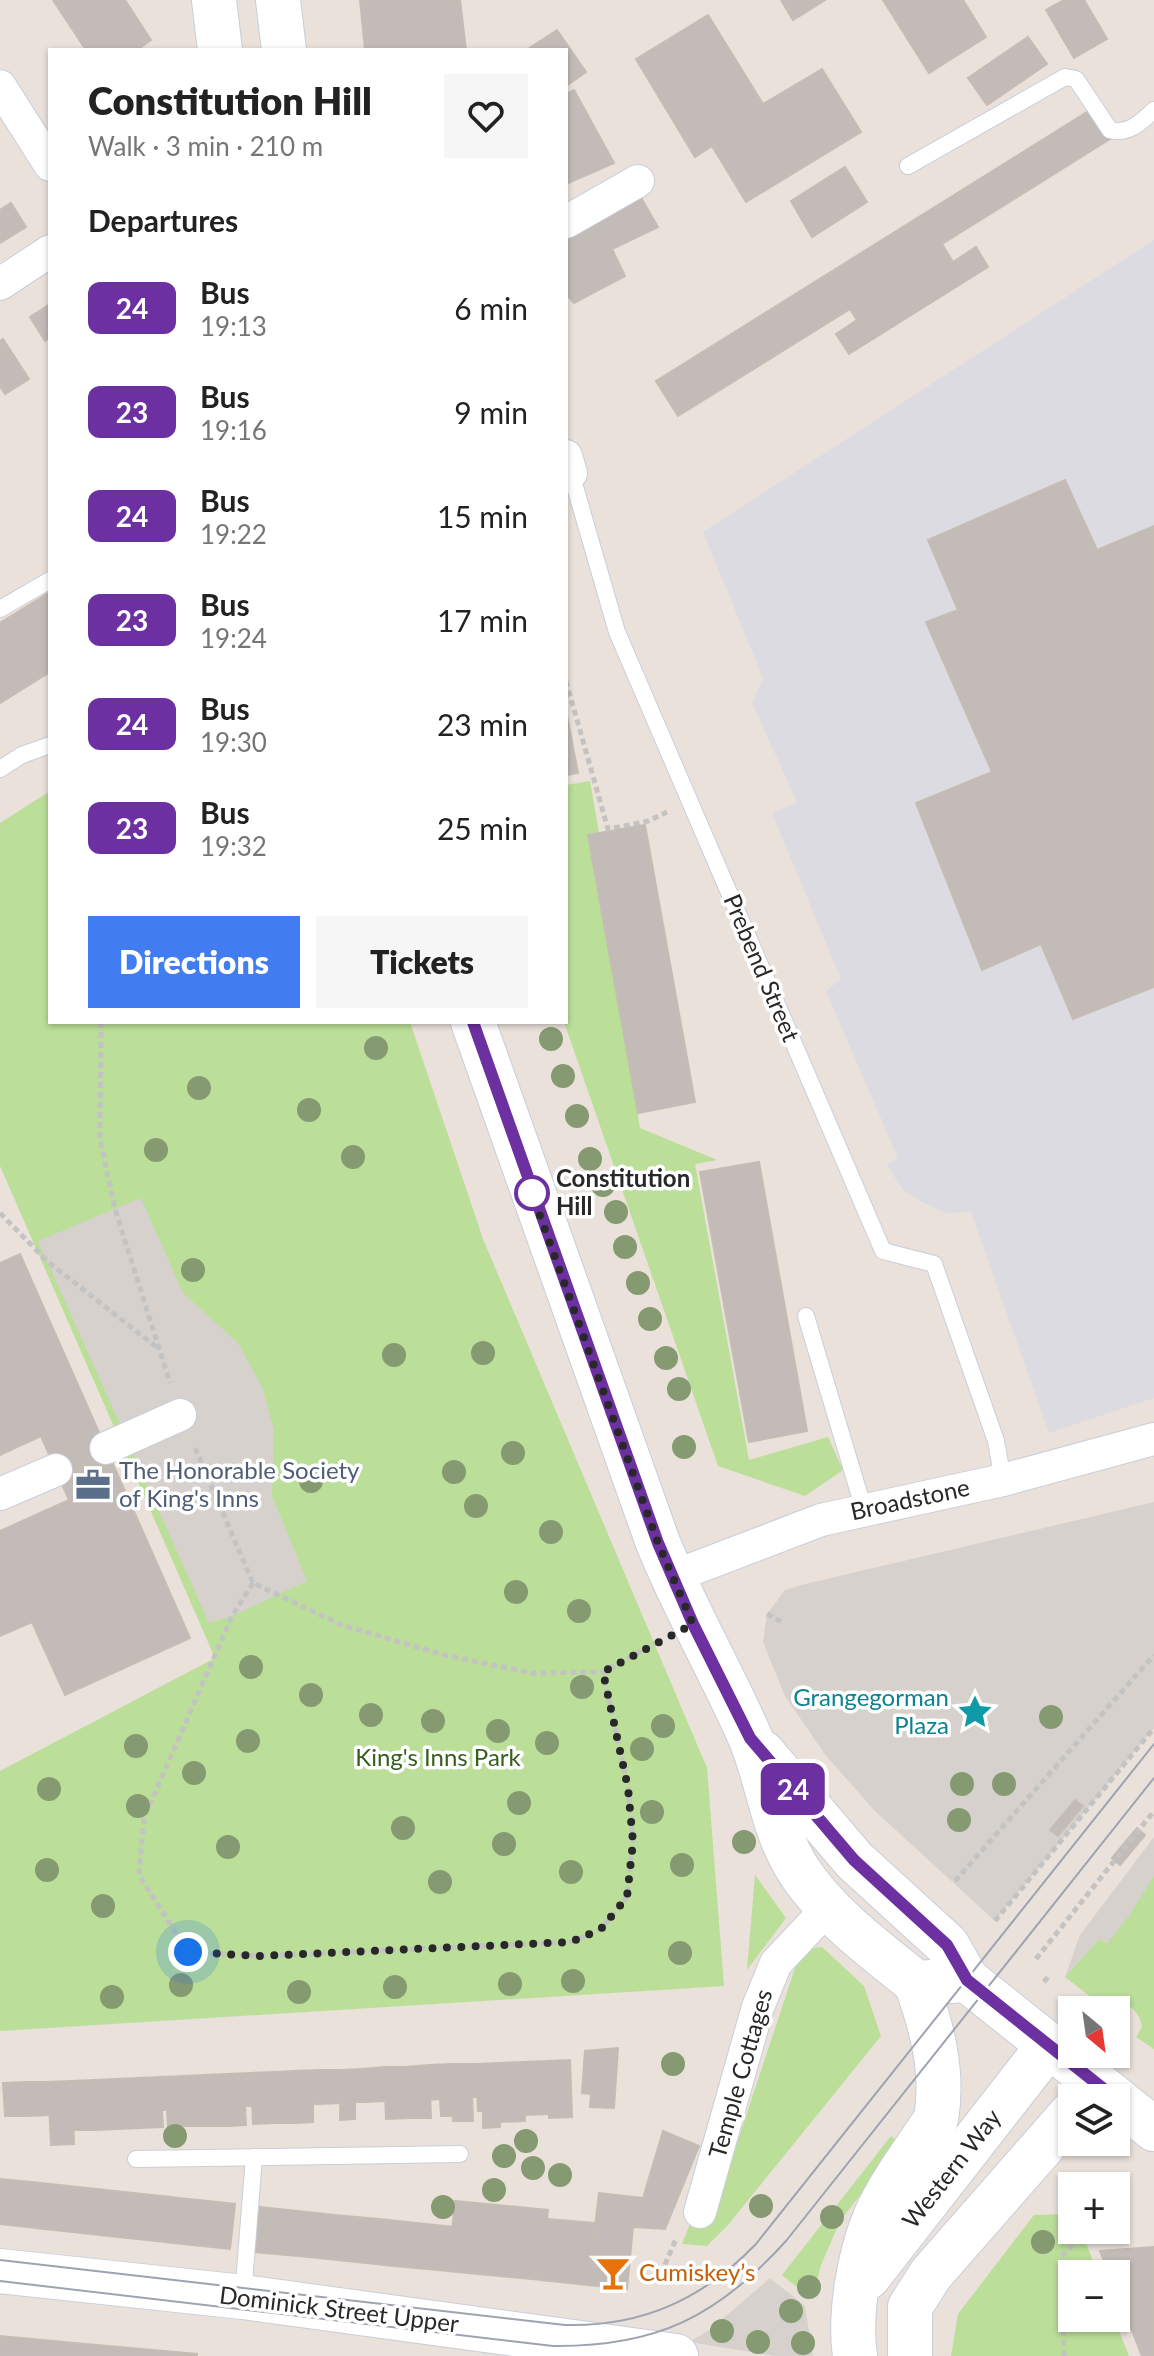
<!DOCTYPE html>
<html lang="en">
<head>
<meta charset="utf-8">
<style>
	body { margin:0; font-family:Lato,sans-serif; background:#f6f6f6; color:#222; height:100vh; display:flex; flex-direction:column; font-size:30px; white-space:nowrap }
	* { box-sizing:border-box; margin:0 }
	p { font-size:26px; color:#767676 }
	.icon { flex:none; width:44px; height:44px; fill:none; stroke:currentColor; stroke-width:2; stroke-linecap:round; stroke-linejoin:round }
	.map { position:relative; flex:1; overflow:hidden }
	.panel { position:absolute; left:48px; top:48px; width:520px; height:976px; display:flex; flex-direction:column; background:#fff; border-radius:0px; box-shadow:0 2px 6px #0004 }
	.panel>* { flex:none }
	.badge { padding:0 16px; border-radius:12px; font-size:28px; line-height:52px }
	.needle { width:52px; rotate:151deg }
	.tools { position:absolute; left:1058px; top:1996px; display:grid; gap:16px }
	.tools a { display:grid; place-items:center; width:72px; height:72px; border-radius:0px; background:#fff; box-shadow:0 2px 6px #0004; font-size:40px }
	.you { position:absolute; width:40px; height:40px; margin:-20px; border:6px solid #fff; border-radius:50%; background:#1a73e8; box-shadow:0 0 0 12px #1a73e833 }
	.map>.badge { position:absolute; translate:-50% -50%; box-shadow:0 0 0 4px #fff }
	h2 { padding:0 40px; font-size:30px; line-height:72px }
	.round { display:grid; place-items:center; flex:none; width:84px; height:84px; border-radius:0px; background:#f6f6f6 }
	.overview { display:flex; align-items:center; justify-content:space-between; height:136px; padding:0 40px }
	h1 { font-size:38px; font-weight:800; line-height:60px }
	.button { display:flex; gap:16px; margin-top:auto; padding:16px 40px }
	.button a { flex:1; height:92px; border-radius:0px; background:#417df0; color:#fff; font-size:32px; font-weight:800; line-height:92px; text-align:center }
	.button a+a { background:#f6f6f6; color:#222 }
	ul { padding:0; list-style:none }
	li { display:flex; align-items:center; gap:24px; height:104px; padding:0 40px }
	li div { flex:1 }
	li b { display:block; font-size:30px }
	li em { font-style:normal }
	li .badge { min-width:88px; font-weight:700; text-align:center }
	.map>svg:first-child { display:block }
</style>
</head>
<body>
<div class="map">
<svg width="1154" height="2356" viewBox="0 0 1154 2356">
	<rect width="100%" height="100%" fill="#eae1da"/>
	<polygon fill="#dcdbe2" points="1154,240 1154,1398 1049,1433 971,1212 946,1213 924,1203 903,1190 887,1165 898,1158 826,991 841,979 772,813 797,802 752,703 763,678 703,532"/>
	<g fill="#bbde99">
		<polygon points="590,781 599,833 589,835 640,1128 717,1160 695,1164 749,1460 828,1437 843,1470 805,1496 718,1466 564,1022 566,785"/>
		<polygon points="50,791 50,1022 410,1022 483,1239 707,1768 724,1986 0,2031 0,1771 215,1658 0,1166 0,823"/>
		<path d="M1154,1870V2049L1136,2037L1142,2027C1140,2011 1126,2000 1111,2000L1104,2007L1065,1977L1099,1939L1107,1943Z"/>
		<polygon points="755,1875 786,1918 747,1970"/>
		<polygon points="822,1947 864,1986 881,2036 728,2225 707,2246 682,2244 693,2216 713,2216 796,1965 813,1948"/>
		<polygon points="891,2136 900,2144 840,2221 821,2265 812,2299 782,2275"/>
		<polygon points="1071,2214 1072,2230 1098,2230 1101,2236 1086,2243 1098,2274 1072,2274 1072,2318 1114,2318 1129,2356 951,2356 958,2314 1034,2215"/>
	</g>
	<g fill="#d6d1cd">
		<polygon points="141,1198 183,1293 238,1343 262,1387 274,1430 272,1496 307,1581 232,1616 209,1623 38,1241"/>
		<polygon points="1154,1502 1154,1728 995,1921 875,1811 826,1756 785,1696 763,1642 767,1614 785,1590 801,1585"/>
		<polygon points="1154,1837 1154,1876 1131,1913 1108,1943 1099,1939 1065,1977 1080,1935"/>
		<polygon points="770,2278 805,2306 813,2356 774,2356 689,2342 711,2329"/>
	</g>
	<g fill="#c2bbb7" stroke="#c5bcb4" stroke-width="2">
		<polygon points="53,0 125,0 151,40 137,50 86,50"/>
		<polygon points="360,0 460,0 466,50 365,50"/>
		<polygon points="781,0 825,0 793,20"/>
		<polygon points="883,0 963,0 986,37 929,73"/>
		<polygon points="1064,0 1084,0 1107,39 1074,58 1046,10"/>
		<polygon points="708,15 763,104 822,69 861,132 746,202 712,146 695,157 636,59"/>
		<polygon points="557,30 586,72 566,86 566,50 531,47"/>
		<polygon points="1028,37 1047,64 987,105 968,78"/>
		<polygon points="574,90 614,163 566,184 566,94"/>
		<polygon points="1092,109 1110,139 942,244 953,262 976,247 988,267 849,354 836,334 857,320 850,309 678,416 656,381"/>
		<polygon points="845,167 867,202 812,237 791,201"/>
		<polygon points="640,196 658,227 612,249 625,276 574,303 566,294 566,239"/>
		<polygon points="11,203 26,227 0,243 0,210"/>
		<polygon points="50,304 50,338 45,341 30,317"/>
		<polygon points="3,339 29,379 5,394 0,386 0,341"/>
		<polygon points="1065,480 1097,550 1154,526 1154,987 1073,1019 1041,944 982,970 916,803 992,772 926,622 958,610 928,540"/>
		<polygon points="50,592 50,672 0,703 0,623"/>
		<polygon points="566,710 578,773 566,775"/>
		<polygon points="645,825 695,1102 638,1113 588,835"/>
		<polygon points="759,1162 807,1431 749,1442 700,1172"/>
		<polygon points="20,1254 190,1638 65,1695 32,1622 0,1636 0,1531 69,1500 41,1436 0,1455 0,1263"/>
		<polygon points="1075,1800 1083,1806 1058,1836 1050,1830"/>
		<polygon points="1137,1828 1145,1835 1120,1865 1112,1858"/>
		<polygon points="618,2048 614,2108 590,2107 591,2094 582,2093 585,2051"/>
		<polygon points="570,2060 572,2117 549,2118 547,2061"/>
		<polygon points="547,2061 549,2114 525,2115 523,2062"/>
		<polygon points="523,2062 525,2121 500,2122 498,2063"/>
		<polygon points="498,2063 500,2127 483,2128 483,2111 478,2111 476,2064"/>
		<polygon points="451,2064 476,2064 477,2097 472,2097 473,2121 453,2121"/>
		<polygon points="451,2064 453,2116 441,2116 440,2099 430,2100 429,2065"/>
		<polygon points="429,2065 431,2118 408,2118 406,2067"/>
		<polygon points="384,2067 406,2067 408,2118 386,2119"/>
		<polygon points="384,2067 385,2101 364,2102 363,2069"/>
		<polygon points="363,2069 364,2102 355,2102 355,2119 340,2120 341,2070"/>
		<polygon points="318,2070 341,2070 342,2103 319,2104"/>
		<polygon points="318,2070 319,2104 313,2104 313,2122 296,2123 295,2071"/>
		<polygon points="295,2071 296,2123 274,2123 273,2072"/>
		<polygon points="273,2072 274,2123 253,2124 251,2073"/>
		<polygon points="251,2073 252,2106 245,2106 246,2125 228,2126 227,2074"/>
		<polygon points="227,2074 228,2126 207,2126 205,2075"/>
		<polygon points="205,2075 207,2126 185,2126 184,2076"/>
		<polygon points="184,2076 185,2126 168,2127 167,2110 162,2110 160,2077"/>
		<polygon points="160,2077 163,2127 140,2128 138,2078"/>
		<polygon points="138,2078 140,2128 118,2129 116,2079"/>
		<polygon points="116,2079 118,2129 96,2130 94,2080"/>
		<polygon points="94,2080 96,2130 73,2130 71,2081"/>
		<polygon points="71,2081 74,2144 51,2145 48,2082"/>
		<polygon points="26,2082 48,2082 50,2115 27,2116"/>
		<polygon points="26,2082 27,2116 5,2116 3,2083"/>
		<polygon points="663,2131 699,2146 665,2229 633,2227 627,2289 588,2285 599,2193 643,2198"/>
		<polygon points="0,2179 41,2183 36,2228 0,2224"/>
		<polygon points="41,2183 105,2190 100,2235 36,2228"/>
		<polygon points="105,2190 170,2197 165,2242 100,2235"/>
		<polygon points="170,2197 235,2204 230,2249 165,2242"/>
		<polygon points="455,2201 548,2210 541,2280 448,2271"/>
		<polygon points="260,2207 324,2214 319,2258 255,2252"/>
		<polygon points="324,2214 388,2220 384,2265 319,2258"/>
		<polygon points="547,2219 594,2223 588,2285 541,2280"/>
		<polygon points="388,2220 453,2227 448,2271 384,2265"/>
		<polygon points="1154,2247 1154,2356 1142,2356 1116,2290 1116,2274 1109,2274 1100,2251"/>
		<polygon points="0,2336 63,2342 62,2356 0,2356"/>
		<polygon points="63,2342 197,2354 197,2356 62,2356"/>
	</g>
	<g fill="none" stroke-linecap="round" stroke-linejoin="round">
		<polyline stroke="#c3bcb6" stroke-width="32" stroke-dasharray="32 16" stroke-linecap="butt" points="56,1470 106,1448"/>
		<g stroke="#c9ced9" stroke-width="18">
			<g id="lane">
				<path d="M908,166L1065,77L1076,79L1110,130C1129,135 1141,122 1154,110"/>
				<polyline points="571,473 617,632 883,1251 934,1264 996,1441 1003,1480"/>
				<polyline points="0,609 50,580"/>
				<polyline points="0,769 22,755 50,745"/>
				<polyline points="806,1316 864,1510"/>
				<polyline points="136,2159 460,2154"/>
				<polyline points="243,2296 254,2157"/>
			</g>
		</g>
		<g stroke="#c9ced9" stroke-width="34">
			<g id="street">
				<polyline points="0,86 50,165"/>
				<polyline points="566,222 638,181"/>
				<polyline points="0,284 50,251"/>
				<polyline points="566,456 571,473"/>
				<polyline points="106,1448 180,1415"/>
				<polyline points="0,1494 56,1470"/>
				<polyline points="672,1577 821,1520 1003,1480 1154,1439"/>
				<polyline points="700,2212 758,2007 776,1963 828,1908"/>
			</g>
		</g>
		<g stroke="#c9ced9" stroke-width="46">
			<g id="secondary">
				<polyline points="214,0 220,50"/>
				<polyline points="278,0 284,50"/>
				<path d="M473,1022L658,1543C685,1609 721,1671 750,1737C769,1782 772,1832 801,1874C831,1918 876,1950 916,1983L967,1980"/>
				<polyline points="762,1752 854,1860 947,1945 967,1980 1115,2098"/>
				<polyline points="1116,2099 1154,2129"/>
				<polyline points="0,2271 243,2297 676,2356"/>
				<polyline points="868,2277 1049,2045"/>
				<path d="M855,2356C849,2314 859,2255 876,2215C891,2182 916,2150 936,2119C944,2072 932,2027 916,1983"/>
				<polyline points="910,2356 910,2307 931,2274 1072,2113"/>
			</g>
		</g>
		<g stroke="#c3c3c3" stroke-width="5" stroke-dasharray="6 4" stroke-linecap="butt">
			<polyline points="566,681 608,829 648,821 667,812"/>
			<polyline points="101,1022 100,1139 115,1209 170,1383"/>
			<polyline points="0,1213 47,1261 159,1349"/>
			<polyline points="195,1448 253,1583 342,1625 444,1655 532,1673 603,1672 657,1642"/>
			<polyline points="253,1583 232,1616 144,1818 139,1875 188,1952 259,1956 571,1942 601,1929 627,1897 633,1842 628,1788 603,1672"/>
			<polyline points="767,1614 784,1623"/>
			<polyline points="955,1881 1154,1655"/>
			<polyline points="995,1921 1154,1728"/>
			<polyline points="1036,1959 1154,1811"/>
			<polyline points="1044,1982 1050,1974"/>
			<polyline points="1066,2187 1072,2197"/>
			<polyline points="657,2283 676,2239"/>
			<polyline points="1064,2356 1061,2257 1089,2230"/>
		</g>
		<use href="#lane" stroke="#fff" stroke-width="16"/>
		<use href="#street" stroke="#fff" stroke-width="32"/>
		<use href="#secondary" stroke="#fff" stroke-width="44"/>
		<g stroke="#9da3b2" stroke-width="2">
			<path d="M0,2260L565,2325C642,2327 703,2299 756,2244L1154,1744"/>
			<path d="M0,2281L553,2346C656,2347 717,2317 786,2241L1154,1778"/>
		</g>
	</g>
	<g fill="#869a72">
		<circle cx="551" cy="1039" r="12"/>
		<circle cx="376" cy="1048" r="12"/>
		<circle cx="563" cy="1076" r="12"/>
		<circle cx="199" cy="1088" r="12"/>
		<circle cx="309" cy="1110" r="12"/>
		<circle cx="577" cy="1116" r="12"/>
		<circle cx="156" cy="1150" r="12"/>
		<circle cx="353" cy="1157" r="12"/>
		<circle cx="590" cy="1159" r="12"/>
		<circle cx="603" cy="1185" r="12"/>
		<circle cx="616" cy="1212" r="12"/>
		<circle cx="625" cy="1247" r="12"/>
		<circle cx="193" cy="1270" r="12"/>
		<circle cx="638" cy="1283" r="12"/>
		<circle cx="650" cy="1319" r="12"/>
		<circle cx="483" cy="1353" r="12"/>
		<circle cx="394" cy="1355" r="12"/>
		<circle cx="666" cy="1358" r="12"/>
		<circle cx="679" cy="1389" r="12"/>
		<circle cx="684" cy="1447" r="12"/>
		<circle cx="513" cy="1453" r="12"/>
		<circle cx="454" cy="1472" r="12"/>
		<circle cx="311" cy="1481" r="12"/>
		<circle cx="476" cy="1506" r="12"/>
		<circle cx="551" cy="1532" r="12"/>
		<circle cx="516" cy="1592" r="12"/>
		<circle cx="579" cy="1611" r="12"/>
		<circle cx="251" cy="1667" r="12"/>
		<circle cx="582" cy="1687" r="12"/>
		<circle cx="311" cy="1695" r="12"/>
		<circle cx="371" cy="1715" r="12"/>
		<circle cx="1051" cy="1717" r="12"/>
		<circle cx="433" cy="1721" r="12"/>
		<circle cx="663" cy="1726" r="12"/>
		<circle cx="498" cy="1731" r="12"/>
		<circle cx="248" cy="1741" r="12"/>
		<circle cx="547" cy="1743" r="12"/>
		<circle cx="136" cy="1746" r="12"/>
		<circle cx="642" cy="1749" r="12"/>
		<circle cx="194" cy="1773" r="12"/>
		<circle cx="962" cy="1784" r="12"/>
		<circle cx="1004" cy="1784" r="12"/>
		<circle cx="49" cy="1789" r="12"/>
		<circle cx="519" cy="1803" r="12"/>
		<circle cx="138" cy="1806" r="12"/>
		<circle cx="652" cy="1812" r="12"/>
		<circle cx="959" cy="1820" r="12"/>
		<circle cx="403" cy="1828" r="12"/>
		<circle cx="744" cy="1842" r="12"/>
		<circle cx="504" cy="1844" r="12"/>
		<circle cx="228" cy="1847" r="12"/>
		<circle cx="682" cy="1865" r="12"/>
		<circle cx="47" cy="1870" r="12"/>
		<circle cx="571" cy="1872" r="12"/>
		<circle cx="440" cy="1882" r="12"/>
		<circle cx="103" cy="1906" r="12"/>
		<circle cx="680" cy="1953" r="12"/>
		<circle cx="573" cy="1981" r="12"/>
		<circle cx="510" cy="1984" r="12"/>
		<circle cx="181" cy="1985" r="12"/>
		<circle cx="395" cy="1987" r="12"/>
		<circle cx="299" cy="1992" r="12"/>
		<circle cx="112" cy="1997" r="12"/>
		<circle cx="673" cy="2064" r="12"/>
		<circle cx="175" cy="2136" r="12"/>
		<circle cx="526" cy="2141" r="12"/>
		<circle cx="504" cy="2156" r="12"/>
		<circle cx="533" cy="2168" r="12"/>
		<circle cx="560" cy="2175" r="12"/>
		<circle cx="494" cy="2190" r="12"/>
		<circle cx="761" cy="2206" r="12"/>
		<circle cx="443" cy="2207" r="12"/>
		<circle cx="832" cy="2217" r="12"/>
		<circle cx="1043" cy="2242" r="12"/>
		<circle cx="809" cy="2287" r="12"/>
		<circle cx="791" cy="2311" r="12"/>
		<circle cx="722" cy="2331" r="12"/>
		<circle cx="758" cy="2342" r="12"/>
		<circle cx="803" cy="2343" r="12"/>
	</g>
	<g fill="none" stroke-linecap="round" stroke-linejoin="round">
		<g stroke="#fff" stroke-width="18">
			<polyline id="line" points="473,1022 658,1543 693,1624 750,1738 854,1860 947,1945 967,1980 1115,2098"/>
		</g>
		<use href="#line" stroke="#6c30a1" stroke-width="12"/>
		<polyline stroke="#282828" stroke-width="8" stroke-dasharray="0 14.4" points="188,1952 259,1956 571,1942 601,1929 627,1897 633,1842 628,1788 603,1672 693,1624 658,1543 530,1188 532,1193"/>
	</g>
	<defs>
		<g id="office-bare" transform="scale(2.76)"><path d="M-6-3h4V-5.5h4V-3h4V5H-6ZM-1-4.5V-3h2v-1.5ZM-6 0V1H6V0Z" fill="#5c6f8a" stroke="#fff" stroke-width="2.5" paint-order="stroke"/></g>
		<g id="sight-bare" transform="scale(2.76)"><path d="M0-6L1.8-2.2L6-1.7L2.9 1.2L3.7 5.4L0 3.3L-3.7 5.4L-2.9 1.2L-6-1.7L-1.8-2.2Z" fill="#0f9aa8" stroke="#fff" stroke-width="2.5" paint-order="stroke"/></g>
		<g id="bar-bare" transform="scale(2.76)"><path d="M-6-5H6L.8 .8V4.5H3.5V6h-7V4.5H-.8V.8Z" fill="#e8710a" stroke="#fff" stroke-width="2.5" paint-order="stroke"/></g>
	</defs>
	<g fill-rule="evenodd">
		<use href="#office-bare" x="93" y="1485"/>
		<use href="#sight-bare" x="975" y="1712"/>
		<use href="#bar-bare" x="613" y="2273"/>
	</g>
	<circle fill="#fff" stroke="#6c30a1" stroke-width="4" cx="532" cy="1193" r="16"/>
	<g text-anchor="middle" stroke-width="7" stroke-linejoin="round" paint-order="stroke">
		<g font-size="24" fill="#282828" stroke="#fff">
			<text transform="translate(761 968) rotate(67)" y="8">Prebend Street</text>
			<text transform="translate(910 1500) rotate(-12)" y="8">Broadstone</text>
			<text transform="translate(741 2074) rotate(-74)" y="8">Temple Cottages</text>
			<text transform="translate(952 2169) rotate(-52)" y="8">Western Way</text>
			<text transform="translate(339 2310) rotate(7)" y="8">Dominick Street Upper</text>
		</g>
		<g font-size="24" font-weight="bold" fill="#282828" stroke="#fff" text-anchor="start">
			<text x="556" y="1187">Constitution<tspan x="556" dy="28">Hill</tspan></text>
		</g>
		<g font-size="24" fill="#4e5e75" stroke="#fff" text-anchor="start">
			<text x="119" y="1479">The Honorable Society<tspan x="119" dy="28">of King's Inns</tspan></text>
		</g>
		<g font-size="24" fill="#0d838f" stroke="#fff" text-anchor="end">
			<text x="949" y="1706">Grangegorman<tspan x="949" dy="28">Plaza</tspan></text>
		</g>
		<g font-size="24" fill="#35601d" stroke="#fff">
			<text x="438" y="1766">King's Inns Park</text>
		</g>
		<g font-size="24" fill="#c56008" stroke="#fff" text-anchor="start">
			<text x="639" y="2281">Cumiskey’s</text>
		</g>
	</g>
</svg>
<div class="tools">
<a><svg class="needle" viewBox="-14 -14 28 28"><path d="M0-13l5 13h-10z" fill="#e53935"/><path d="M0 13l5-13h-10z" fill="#767676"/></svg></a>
<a><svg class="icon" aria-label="layers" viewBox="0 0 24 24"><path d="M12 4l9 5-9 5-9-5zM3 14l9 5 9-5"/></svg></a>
<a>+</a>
<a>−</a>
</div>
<div class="you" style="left:188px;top:1952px"></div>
<b class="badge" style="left:793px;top:1789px;background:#6c30a1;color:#fff">24</b>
<section class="panel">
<div class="overview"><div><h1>Constitution Hill</h1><p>Walk · 3 min · 210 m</p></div><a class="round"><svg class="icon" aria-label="heart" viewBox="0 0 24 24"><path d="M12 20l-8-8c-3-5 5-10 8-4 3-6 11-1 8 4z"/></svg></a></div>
<h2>Departures</h2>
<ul>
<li><span class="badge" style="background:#6c30a1;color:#fff">24</span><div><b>Bus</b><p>19:13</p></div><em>6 min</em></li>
<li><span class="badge" style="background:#6c30a1;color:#fff">23</span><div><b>Bus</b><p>19:16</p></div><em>9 min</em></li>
<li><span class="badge" style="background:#6c30a1;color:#fff">24</span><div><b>Bus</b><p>19:22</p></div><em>15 min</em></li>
<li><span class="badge" style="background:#6c30a1;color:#fff">23</span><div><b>Bus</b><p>19:24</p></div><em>17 min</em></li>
<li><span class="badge" style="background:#6c30a1;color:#fff">24</span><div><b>Bus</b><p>19:30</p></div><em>23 min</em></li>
<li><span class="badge" style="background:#6c30a1;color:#fff">23</span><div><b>Bus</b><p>19:32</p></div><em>25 min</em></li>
</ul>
<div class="button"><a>Directions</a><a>Tickets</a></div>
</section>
</div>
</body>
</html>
